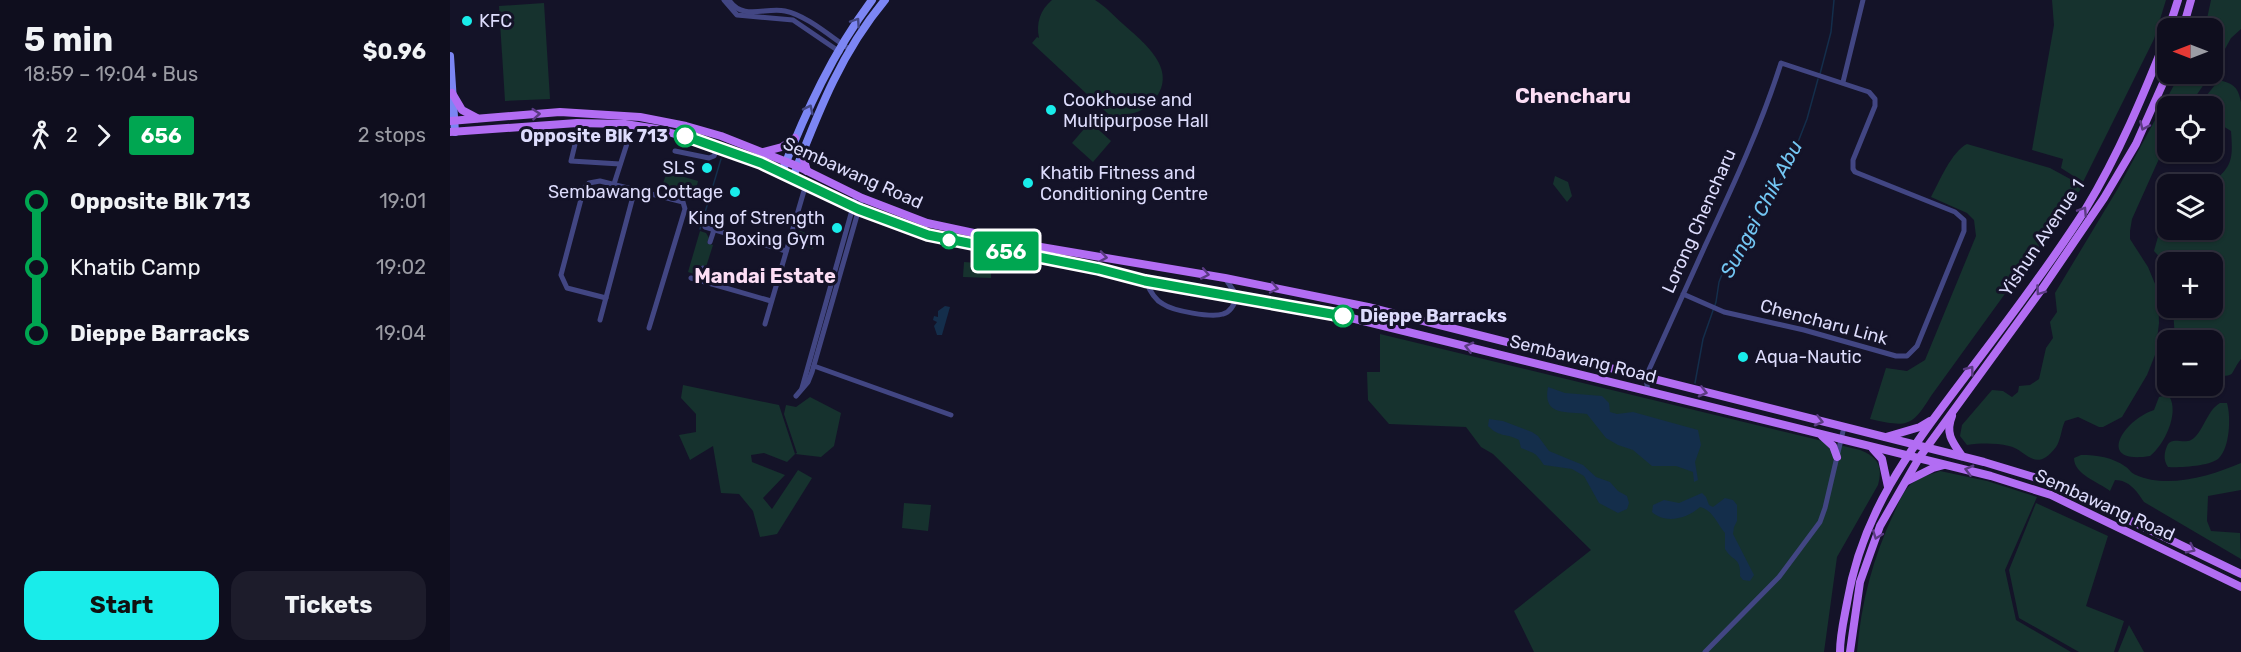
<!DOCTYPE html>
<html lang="en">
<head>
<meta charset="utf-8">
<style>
	body { margin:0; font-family:Rubik,sans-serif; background:#1d1c2b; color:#f1f3f6; height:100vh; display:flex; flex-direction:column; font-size:22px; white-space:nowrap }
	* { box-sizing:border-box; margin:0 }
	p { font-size:20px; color:#9b9ca4 }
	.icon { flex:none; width:33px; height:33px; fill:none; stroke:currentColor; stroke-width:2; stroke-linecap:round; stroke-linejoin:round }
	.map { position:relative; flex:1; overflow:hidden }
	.details { display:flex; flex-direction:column; background:#0f0e1e; width:450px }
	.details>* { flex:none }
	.badge { padding:0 12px; border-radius:4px; font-size:21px; line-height:39px }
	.needle { width:39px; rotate:270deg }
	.fabs { position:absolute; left:1707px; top:18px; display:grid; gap:12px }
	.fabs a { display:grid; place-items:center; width:66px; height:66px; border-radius:12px; background:#0f0e1e; box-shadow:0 2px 4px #0004,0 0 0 2px #2f2e3c; font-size:30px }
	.map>.badge { position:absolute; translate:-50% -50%; box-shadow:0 0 0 3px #fff }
	.legs { display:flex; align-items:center; gap:9px; height:66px; padding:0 24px; font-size:20px }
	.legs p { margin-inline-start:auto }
	.headline { display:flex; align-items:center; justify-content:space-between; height:102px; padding:0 24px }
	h1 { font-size:33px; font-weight:700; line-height:45px }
	.button { display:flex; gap:12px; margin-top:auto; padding:12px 24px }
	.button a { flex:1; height:69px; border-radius:18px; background:#19ecea; color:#111; font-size:24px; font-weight:700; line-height:69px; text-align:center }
	.button a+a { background:#1d1c2b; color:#f1f3f6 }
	ul { padding:0 24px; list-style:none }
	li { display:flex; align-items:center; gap:21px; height:66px; font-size:22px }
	li i { display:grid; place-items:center; width:9px; height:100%; margin:0 8px; background:currentColor }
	li i::after { content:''; width:15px; height:15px; margin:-8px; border:4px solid; border-radius:50%; background:#0f0e1e }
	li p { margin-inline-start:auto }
	li:first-child i { background:linear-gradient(#0000 50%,currentColor 0) }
	li:last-child i { background:linear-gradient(currentColor 50%,#0000 0) }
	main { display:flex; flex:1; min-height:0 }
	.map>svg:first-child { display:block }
</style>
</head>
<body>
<main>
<section class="details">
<div class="headline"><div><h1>5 min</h1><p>18:59 – 19:04 · Bus</p></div><b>$0.96</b></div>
<div class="legs"><svg class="icon" aria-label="walk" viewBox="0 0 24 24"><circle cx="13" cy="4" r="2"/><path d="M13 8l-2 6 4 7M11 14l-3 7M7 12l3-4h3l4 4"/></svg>2<svg class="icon" aria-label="forward" viewBox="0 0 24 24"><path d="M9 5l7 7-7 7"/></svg><b class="badge" style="background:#00a651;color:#fff">656</b><p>2 stops</p></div>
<ul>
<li><i style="color:#00a651"></i><b>Opposite Blk 713</b><p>19:01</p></li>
<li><i style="color:#00a651"></i><span>Khatib Camp</span><p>19:02</p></li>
<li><i style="color:#00a651"></i><b>Dieppe Barracks</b><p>19:04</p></li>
</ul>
<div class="button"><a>Start</a><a>Tickets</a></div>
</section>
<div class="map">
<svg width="1791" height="652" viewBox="0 0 1791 652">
	<rect width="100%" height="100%" fill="#141328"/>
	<g fill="#16322e">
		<path d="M602,0H645C655,6 664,16 673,24C693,42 729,69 705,99C697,109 685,115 673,114L674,116L668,123L582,43L587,37L589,38C586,23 590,10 602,0Z"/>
		<polygon points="1602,0 1716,0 1704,39 1633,182 1611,168 1613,159 1582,150 1604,25"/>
		<polygon points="1761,0 1791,0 1791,29 1781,38 1763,71 1762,28 1755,28"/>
		<polygon points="94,3 100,99 55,101 49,6"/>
		<path d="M1730,74H1761L1739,106H1718L1717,141L1682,219L1680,231V239L1698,267L1708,291L1709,323L1705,355L1697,375L1672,417L1653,427H1649L1628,417L1615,421C1611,429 1611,440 1606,447C1585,475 1576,449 1559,446C1545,443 1532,443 1517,445L1510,436L1512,425L1542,390L1553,391L1562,397L1568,392L1569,386L1580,385L1589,379L1596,348L1603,338L1600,322L1607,312L1605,293L1667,190Z"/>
		<path d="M1769,80C1784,84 1788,87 1791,102V359C1778,376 1788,376 1763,376L1762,340H1725L1723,308H1762V262H1718L1717,265L1704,251L1711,226L1717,221L1718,230H1762V184H1760C1783,167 1783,159 1781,131L1763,120L1762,106H1751L1752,101Z"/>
		<polygon points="640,122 661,141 643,162 622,143"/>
		<path d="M1517,144L1600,168L1633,186L1481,396C1461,428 1457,427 1420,419L1436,368L1457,371L1475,360L1526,236L1524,220L1517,213L1481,197C1489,182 1502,151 1517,144Z"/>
		<polygon points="217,172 248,181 246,190 234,196 211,189"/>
		<polygon points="1105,176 1118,182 1122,196 1117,202 1103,184"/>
		<polygon points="349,230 366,238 363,249 345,243"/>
		<polygon points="250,231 256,233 259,238 257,243 263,245 256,267 251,266 249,271 244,274 238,272"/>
		<polygon points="514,262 541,264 541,278 513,277"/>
		<path d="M930,334L1410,450C1428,457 1433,466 1428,485L1387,557L1374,652H1084L1064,611L1141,550L1043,454L1031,447L1016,427L939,424L918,400L917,372H930Z"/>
		<polygon points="233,385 329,405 345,454 347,453 334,414 336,405 346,407 360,397 391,413 384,446 371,457 345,454 337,462 314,453 301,455 302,462 335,475 313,498 322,509 348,470 362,478 327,534 310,537 303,511 289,494 271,493 263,446 240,460 229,435 246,432 246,414 231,398"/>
		<path d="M1713,396H1719C1730,413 1714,445 1700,456C1645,465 1673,420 1704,410L1709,397Z"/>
		<path d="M1770,403H1777C1781,417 1780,447 1769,458C1762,466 1728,468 1718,467C1713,460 1714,452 1718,444C1723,437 1733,444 1741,440C1753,434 1756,411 1770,403Z"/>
		<path d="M1631,455C1647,455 1662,457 1676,467C1680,470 1681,473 1686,475C1717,489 1761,476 1791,463V490L1758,496L1757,521L1761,531L1790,533L1791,559L1694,502C1687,491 1679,480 1665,480L1660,491C1649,482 1624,475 1624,458Z"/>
		<path d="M1490,471L1537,481L1587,497L1555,570L1566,620L1621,652H1407C1411,603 1423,557 1444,513C1449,502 1454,488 1464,482C1471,477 1482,474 1490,471Z"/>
		<polygon points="454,503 481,505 478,531 452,528"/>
		<polygon points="1586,503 1658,536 1636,606 1674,621 1664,652 1629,652 1569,618 1559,570"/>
		<polygon points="1679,625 1694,652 1668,652"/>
	</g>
	<g fill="#142e4b">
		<polygon points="495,306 500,307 492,335 487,335 484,326 487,322 483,320 484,316 488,317 488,311"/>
		<path d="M1098,387L1115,393L1152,396L1159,403L1160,412L1167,414L1183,412L1248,430L1251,445L1245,462L1248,480L1244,482L1243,472L1226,466H1202L1183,450L1168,445L1156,438L1137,414C1118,411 1092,417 1098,387Z"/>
		<path d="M1039,419L1053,421L1082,432L1088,436L1099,451L1133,465L1146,477L1160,482L1168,491L1177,496L1179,503L1177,509L1168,513L1149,503L1134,476L1122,469L1094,465C1085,452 1086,454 1071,448L1069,440C1057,433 1050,438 1038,426Z"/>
		<path d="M1252,493L1256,497L1259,505L1263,507L1275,498L1283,500L1287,505V521L1284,527L1283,534L1304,575L1300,581L1293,580L1290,576C1291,557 1283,562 1275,549V533C1267,524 1263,510 1250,507C1237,519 1215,524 1202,512L1203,505L1214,500L1229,503Z"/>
	</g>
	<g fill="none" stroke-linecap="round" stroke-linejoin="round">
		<g stroke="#142e4b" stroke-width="1.5">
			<polyline points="1370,74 1381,32 1384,0"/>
			<polyline points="250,229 271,159"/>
			<polyline points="1245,383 1253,339 1266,302 1269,282 1275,267 1298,238 1341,160 1357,119 1368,79"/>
		</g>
		<g stroke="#424683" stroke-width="5">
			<polyline points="274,0 287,15 343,20 390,52"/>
			<path d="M279,0C293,21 315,7 335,11C356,15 381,37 399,49"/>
			<polyline points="1393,82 1413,0"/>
			<polyline points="127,123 128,137 155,137 178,139"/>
			<polyline points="127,136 121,161 170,164"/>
			<polyline points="225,151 259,158 264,156 268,146"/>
			<polyline points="164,184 183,125"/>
			<polyline points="255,227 336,251"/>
			<polyline points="260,242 264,230"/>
			<polyline points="241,278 321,301"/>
			<polyline points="249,280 253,268"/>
			<path d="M696,281C699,289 705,300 713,304C723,311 762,318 773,314C781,312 785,303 787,296L775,278"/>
			<polyline points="156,298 117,288 111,275 134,188 139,183 150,181 233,202 235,209 199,328"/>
			<polyline points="150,320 185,189"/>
			<polyline points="315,324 356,184"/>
			<polyline points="364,366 501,415"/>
			<polyline points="352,388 406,196"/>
			<path d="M1198,392L1196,378L1198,372C1217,330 1236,288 1255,246C1283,186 1311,126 1331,63L1419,92L1425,99V106L1403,160V169L1405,172L1505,212L1514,220V231L1467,346L1457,356H1446L1354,330L1274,312L1233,294"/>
			<polyline points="346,396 358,382 362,372 412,198"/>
			<polyline points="1255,652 1329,577 1370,522 1375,508 1394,427"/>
		</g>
		<g stroke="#7c86f4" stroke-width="8">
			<polyline points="0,56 5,132"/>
			<path d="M332,172C356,111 383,52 422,0"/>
			<path d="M343,177C368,113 390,54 435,0"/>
		</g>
		<g stroke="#b26df3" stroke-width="8">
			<polyline points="1719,28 1728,0"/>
			<polyline points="1733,28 1741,0"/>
			<polyline points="2,93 12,110 27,118"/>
			<polyline points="0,121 110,112 190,117 236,126 271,136 347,166 412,198 477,223 585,246 775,278 918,307 1534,462 1600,482 1791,574"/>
			<polyline points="0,132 127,123 175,124 207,129 268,146 304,160 408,209 478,235 695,281 893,316 1541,476 1601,495 1791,587"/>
			<polyline points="313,152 332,147 345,138"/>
			<polyline points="352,153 357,171"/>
			<path d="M1502,416C1495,433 1502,442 1512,456"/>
			<polyline points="1372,436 1383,446 1387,457"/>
			<polyline points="1436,437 1470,427 1480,421"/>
			<polyline points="1423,449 1432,459 1438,487"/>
			<polyline points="1457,481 1483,468 1494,465"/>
			<path d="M1390,652C1390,635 1394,619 1397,603C1413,506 1467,441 1524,365C1562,315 1601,263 1635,210C1669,154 1694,94 1718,33"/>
			<polyline points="1400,652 1410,582 1430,526 1469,458 1592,289 1654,198 1686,144 1718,72"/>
		</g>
	</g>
	<defs><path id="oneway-chevron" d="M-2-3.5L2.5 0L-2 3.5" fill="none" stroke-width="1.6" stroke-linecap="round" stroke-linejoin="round" transform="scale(1.5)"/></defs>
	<g stroke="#434784">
		<use href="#oneway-chevron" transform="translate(406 22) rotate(-56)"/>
		<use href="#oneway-chevron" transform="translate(359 109) rotate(-64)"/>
	</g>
	<g stroke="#5b3b83">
		<use href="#oneway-chevron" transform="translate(86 114) rotate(-4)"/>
		<use href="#oneway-chevron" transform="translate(1694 126) rotate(114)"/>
		<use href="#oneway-chevron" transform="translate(1633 211) rotate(-57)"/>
		<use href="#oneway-chevron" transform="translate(653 257) rotate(9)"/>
		<use href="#oneway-chevron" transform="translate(755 274) rotate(11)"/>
		<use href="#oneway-chevron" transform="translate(824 288) rotate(12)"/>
		<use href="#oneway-chevron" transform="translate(1590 291) rotate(125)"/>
		<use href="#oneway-chevron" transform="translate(1019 347) rotate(-166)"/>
		<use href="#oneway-chevron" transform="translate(1520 370) rotate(-53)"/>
		<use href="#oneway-chevron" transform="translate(1253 392) rotate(14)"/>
		<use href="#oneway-chevron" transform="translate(1369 421) rotate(14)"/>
		<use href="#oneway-chevron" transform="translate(1519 470) rotate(-165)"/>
		<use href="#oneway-chevron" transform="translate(1427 535) rotate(110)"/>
		<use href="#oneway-chevron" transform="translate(1741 549) rotate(26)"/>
	</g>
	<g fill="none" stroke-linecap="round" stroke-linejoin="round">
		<g stroke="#fff" stroke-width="14">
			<polyline id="line-1" points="235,136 311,163 408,209 478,235 649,269 695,281 893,316"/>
		</g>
		<use href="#line-1" stroke="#00a651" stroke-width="9"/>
	</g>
	<g fill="#19ecea" stroke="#141328" stroke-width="2">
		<circle cx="17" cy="21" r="6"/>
		<circle cx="601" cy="110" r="6"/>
		<circle cx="257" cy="168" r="6"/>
		<circle cx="578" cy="183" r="6"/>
		<circle cx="285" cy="192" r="6"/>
		<circle cx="387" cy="228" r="6"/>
		<circle cx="1293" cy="357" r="6"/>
	</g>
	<g fill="#fff" stroke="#00a651" stroke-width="3">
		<circle cx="235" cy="136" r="10"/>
		<circle cx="499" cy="240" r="8"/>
		<circle cx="893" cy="316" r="10"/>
	</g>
	<g text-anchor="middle" stroke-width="6" stroke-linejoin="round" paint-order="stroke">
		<g font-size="18" fill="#dddcfc" stroke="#141328" text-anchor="start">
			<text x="29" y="27">KFC</text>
			<text x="613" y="106">Cookhouse and<tspan x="613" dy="21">Multipurpose Hall</tspan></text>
			<text x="245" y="174" text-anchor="end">SLS</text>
			<text x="590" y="179">Khatib Fitness and<tspan x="590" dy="21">Conditioning Centre</tspan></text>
			<text x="273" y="198" text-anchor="end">Sembawang Cottage</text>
			<text x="375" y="224" text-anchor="end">King of Strength<tspan x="375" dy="21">Boxing Gym</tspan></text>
			<text x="1305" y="363">Aqua-Nautic</text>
		</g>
		<g font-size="18" font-weight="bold" fill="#dddcfc" stroke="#141328" text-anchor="end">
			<text x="218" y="142">Opposite Blk 713</text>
			<text x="910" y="322" text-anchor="start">Dieppe Barracks</text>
		</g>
		<g font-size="18" fill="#dddcfc" stroke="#141328">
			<text transform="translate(403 173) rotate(24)" y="6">Sembawang Road</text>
			<text transform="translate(1249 221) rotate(-66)" y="6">Lorong Chencharu</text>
			<text transform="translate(1592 238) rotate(-56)" y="6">Yishun Avenue 1</text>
			<text transform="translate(1374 322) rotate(15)" y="6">Chencharu Link</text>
			<text transform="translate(1133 359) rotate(14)" y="6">Sembawang Road</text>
			<text transform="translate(1655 505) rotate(24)" y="6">Sembawang Road</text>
		</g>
		<g font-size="20" font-style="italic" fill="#73c6f3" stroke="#141328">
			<text transform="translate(1311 209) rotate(-62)" y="7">Sungei Chik Abu</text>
		</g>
		<g font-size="20" font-weight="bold" fill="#fcdef5" stroke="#141328">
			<text x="315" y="283">Mandai Estate</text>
		</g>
		<g font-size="21" font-weight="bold" fill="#fcdef5" stroke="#141328">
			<text x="1123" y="103">Chencharu</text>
		</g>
	</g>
</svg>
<div class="fabs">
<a><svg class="needle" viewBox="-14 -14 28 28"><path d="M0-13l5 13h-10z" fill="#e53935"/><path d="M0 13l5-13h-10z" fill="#9b9ca4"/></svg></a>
<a><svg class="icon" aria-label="locate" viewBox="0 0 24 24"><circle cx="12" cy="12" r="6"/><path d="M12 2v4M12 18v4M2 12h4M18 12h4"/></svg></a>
<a><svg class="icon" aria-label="layers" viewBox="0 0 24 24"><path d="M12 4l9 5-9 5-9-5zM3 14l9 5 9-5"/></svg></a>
<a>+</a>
<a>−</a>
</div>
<b class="badge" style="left:556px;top:251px;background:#00a651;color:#fff">656</b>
</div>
</main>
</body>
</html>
